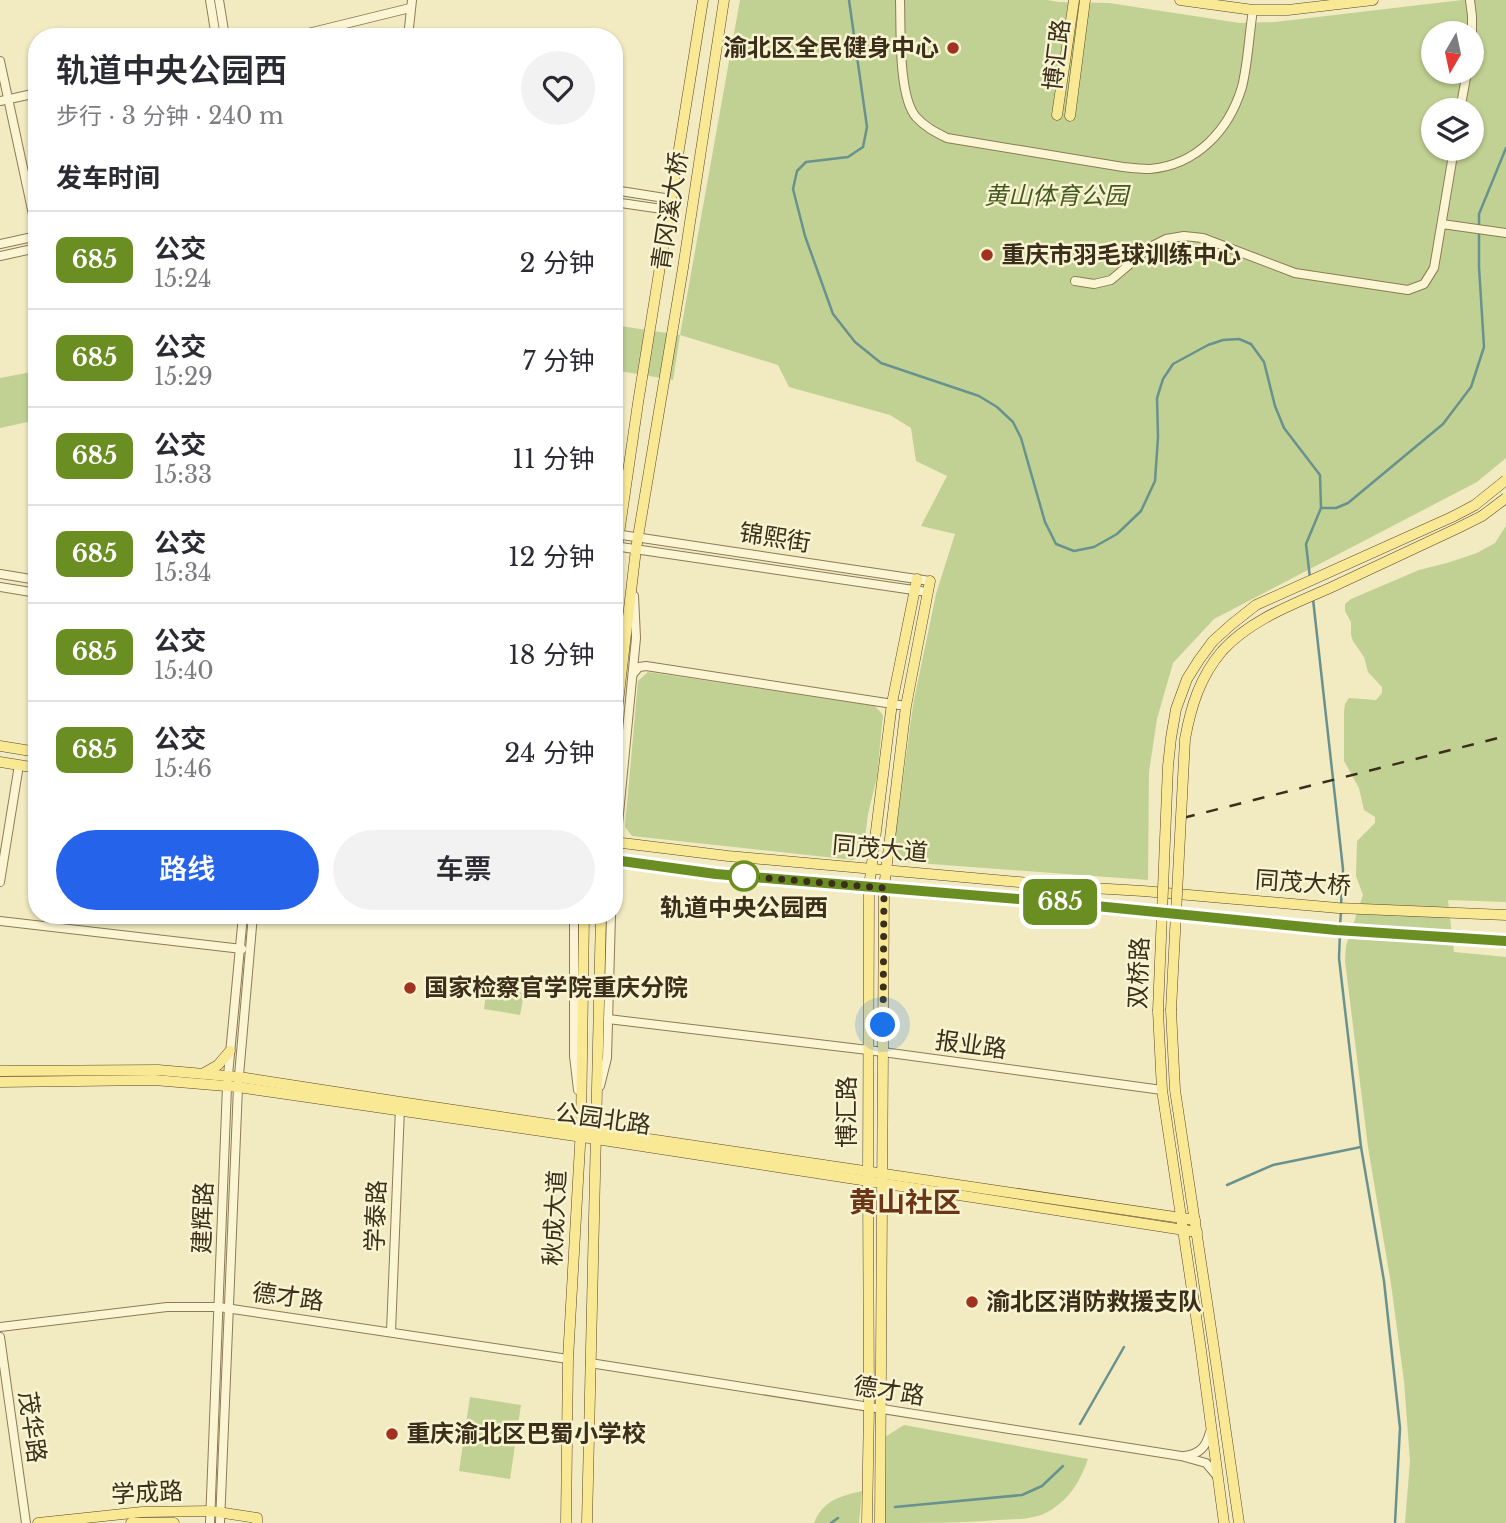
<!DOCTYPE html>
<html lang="zh">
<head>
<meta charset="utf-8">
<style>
	body { margin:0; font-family:"Libre Baskerville","Noto Sans SC",serif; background:#f2f2f3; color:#2b2b33; height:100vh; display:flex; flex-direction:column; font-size:26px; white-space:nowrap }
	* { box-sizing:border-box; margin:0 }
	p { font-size:23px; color:#7c7c81 }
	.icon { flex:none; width:38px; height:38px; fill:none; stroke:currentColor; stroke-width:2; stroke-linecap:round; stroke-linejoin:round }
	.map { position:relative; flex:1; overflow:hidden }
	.details { position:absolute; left:28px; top:28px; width:595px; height:896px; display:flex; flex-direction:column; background:#fff; border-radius:28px; box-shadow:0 2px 5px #0004 }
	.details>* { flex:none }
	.badge { padding:0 14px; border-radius:10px; font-size:24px; line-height:46px }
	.needle { width:46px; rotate:189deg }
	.buttons { position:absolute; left:1421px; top:21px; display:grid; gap:14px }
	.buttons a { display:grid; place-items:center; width:63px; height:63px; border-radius:50%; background:#fff; box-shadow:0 2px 5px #0004; font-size:35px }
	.you { position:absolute; width:35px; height:35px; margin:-18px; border:5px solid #fff; border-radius:50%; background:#1a73e8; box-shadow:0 0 0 10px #1a73e833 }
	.map>.badge { position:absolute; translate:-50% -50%; box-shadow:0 0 0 4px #fff }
	h2 { padding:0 28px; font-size:26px; line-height:63px }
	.round { display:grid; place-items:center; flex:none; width:74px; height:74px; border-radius:37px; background:#f2f2f3 }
	.headline { display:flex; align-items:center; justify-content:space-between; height:119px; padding:0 28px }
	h1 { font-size:33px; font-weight:600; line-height:52px }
	.action { display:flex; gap:14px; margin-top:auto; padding:14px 28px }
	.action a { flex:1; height:80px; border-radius:42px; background:#2563eb; color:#fff; font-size:28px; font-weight:600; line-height:80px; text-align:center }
	.action a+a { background:#f2f2f3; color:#2b2b33 }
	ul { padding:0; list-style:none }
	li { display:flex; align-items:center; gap:21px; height:98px; padding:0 28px; border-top:2px solid #e1e1e2 }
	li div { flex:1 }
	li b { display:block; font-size:26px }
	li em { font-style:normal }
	li .badge { min-width:77px; font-weight:700; text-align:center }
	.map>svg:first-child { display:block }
</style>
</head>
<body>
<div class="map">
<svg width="1506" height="1523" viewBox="0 0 1506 1523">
	<rect width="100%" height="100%" fill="#f2eac0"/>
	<g fill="#c1d193" fill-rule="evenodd">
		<path d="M740,0H1047L1059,2L1109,3L1240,23L1275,22L1462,0H1506V458L1477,482L1214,619L1173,663L1157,719L1149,772L1148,880L904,862L894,847L913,705L936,594L955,534L921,526L947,476L916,461L911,428L890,415L789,387L778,365L680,335L673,380L614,370V325L680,335ZM1433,33H1472V72H1433ZM1433,110H1472V149H1433Z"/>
		<polygon points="37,371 37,420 0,428 0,378"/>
		<polygon points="1506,526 1506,902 1448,900 1454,952 1506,957 1506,1523 1405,1523 1410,1461 1404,1381 1391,1284 1368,1147 1345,961 1346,946 1363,895 1356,876 1357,841 1375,823 1375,817 1364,810 1359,788 1344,761 1344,711 1345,704 1349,698 1376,700 1382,693 1382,687 1368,672 1364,657 1353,641 1351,635 1351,622 1345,611 1345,604 1351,599 1419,570 1447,563 1477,553 1495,543"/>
		<polygon points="648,672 875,706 883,715 877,777 868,814 863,853 853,860 632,836 625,827 638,681"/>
		<polygon points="487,987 524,993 520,1015 484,1009"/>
		<polygon points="470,1397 521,1405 510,1479 459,1471"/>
		<path d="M904,1425L1088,1459C1080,1481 1071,1497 1051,1510C1036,1520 1016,1519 998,1520C960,1523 923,1523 885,1523V1437Z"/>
		<path d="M862,1491L859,1523H814C823,1500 841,1496 862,1491Z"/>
	</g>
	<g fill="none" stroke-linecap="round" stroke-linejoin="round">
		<g stroke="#69928e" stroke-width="2.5">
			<polyline points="849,0 867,127 863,147 848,157 806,162 797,171 793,189 805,236 833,314 855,342 881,363 979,396 997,407 1013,422 1021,438 1045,522 1056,544 1074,551 1094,547 1117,534 1141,511 1155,481 1158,437 1157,398 1163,379 1173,364 1208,345 1223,340 1239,339 1251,344 1264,362 1275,406 1284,428 1320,475 1321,508 1306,544 1310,578"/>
			<polyline points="1321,508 1336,508 1348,503 1443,424 1471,387 1484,347 1479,267 1479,214 1506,148"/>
			<polyline points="1313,599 1343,869 1341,905"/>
			<polyline points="1340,926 1341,912"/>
			<polyline points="1340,933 1339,958 1361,1147 1384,1281 1400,1428 1395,1523"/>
			<polyline points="1227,1185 1273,1165 1361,1147"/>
			<polyline points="1080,1424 1124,1347"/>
			<polyline points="895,1507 1022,1495 1042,1486 1063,1466"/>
			<polyline points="831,1523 838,1518"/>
		</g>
		<g stroke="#8c7b56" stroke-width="10">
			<g id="minor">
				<polyline points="210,0 216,37"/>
				<polyline points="219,0 225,37"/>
				<path d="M900,0C901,28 898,96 916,117C925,127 935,132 947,138L1123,167C1132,168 1141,169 1150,169C1197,165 1229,130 1242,87C1248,63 1249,35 1253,10"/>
				<polyline points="1470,0 1472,16 1472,40"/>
				<polyline points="292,37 410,8"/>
				<polyline points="408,37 412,0"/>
				<polyline points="0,61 37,233"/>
				<polyline points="0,101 37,93"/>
				<polyline points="1460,110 1467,72"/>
				<polyline points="614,190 671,199"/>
				<polyline points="614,202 669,210"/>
				<polyline points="1442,224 1506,233"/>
				<polyline points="0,244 37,236"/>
				<polyline points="0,256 37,248"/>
				<polyline points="1075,281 1094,284 1111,280 1150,247 1166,239 1184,236 1203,238 1295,273 1408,290 1424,284 1434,268 1454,149"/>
				<polyline points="615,534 930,581"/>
				<polyline points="614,546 927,592"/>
				<polyline points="0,574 37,580"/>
				<polyline points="0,587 37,593"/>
				<polyline points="633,674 639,667 646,666 906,706"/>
				<polyline points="614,865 636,638 634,596"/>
				<polyline points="0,882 19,765"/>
				<polyline points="574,915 574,1056 578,1090"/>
				<polyline points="0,921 242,949"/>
				<polyline points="608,1019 868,1050 1162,1090"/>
				<polyline points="600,1086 607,1058 611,915"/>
				<polyline points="0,1327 167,1307 219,1307 568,1359"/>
				<polyline points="391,1332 400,1108"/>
				<polyline points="0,1337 26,1523"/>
				<polyline points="590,1363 1181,1456 1206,1463 1217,1476"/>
				<path d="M1184,1456C1200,1454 1206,1447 1210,1432"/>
				<polyline points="210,1523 227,1086 243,915"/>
				<polyline points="220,1523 238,1087 253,915"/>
			</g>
		</g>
		<g stroke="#5a472b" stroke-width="11">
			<g id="major">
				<polyline points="1180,0 1253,10 1288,10 1373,0"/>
				<polyline points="1057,115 1074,0"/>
				<polyline points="1070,116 1085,0"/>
				<polyline points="614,568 638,403 703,0"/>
				<polyline points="614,736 636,549 683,268 724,0"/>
				<polyline points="0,746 37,752"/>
				<polyline points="0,762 37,768"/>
				<polyline points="614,842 728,856 1075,887 1143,891 1338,908 1506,915"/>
				<polyline points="614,860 716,874 1066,903 1336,930 1495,941"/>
				<polyline points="1171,1010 1175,1090 1213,1342 1239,1523"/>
				<polyline points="1158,1011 1162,1090 1200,1343 1224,1523"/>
				<polyline points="0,1071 158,1070 239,1077 400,1102 1195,1220"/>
				<polyline points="204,1073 218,1065 230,1051"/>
				<polyline points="0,1082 154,1080 238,1087 596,1139 1197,1232"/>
				<polyline points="38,1523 142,1512 211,1511 257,1518 257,1523"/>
				<polyline points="131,1523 174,1523"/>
				<polyline points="566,1523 568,1359 581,1128 584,915"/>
				<polyline points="587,1523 601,915"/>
				<polyline points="867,1523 869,1407 868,1181 869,887 892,703 917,579"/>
				<polyline points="880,1523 884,888 906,706 930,581"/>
			</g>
		</g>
		<g stroke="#5a472b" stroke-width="12">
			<polyline id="highway" points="1488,940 1506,943"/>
		</g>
		<use href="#minor" stroke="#fcf5d4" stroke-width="8"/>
		<use href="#major" stroke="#f9e894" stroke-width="10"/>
		<use href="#highway" stroke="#e9ba48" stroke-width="10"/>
		<polyline stroke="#3b2f1c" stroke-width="2.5" stroke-dasharray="12 12" stroke-linecap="butt" points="1183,818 1506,736"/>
		<g stroke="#5a472b" stroke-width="11" stroke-linecap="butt">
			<g id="major-bridge">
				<path d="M1171,1010L1185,739C1191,706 1200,677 1222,651C1251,619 1294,604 1332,587C1374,567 1416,548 1458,528L1482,516L1506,498"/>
				<polyline points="1158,1011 1168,766 1171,738 1176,709 1187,679 1199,660 1213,641 1232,624 1256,605 1452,517 1475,505 1506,480"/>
			</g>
		</g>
		<use href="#major-bridge" stroke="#f9e894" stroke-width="10"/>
	</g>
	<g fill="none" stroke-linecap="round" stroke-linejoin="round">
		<g stroke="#fff" stroke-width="16">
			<polyline id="line" points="614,860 716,874 1066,903 1336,930 1506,941"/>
		</g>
		<use href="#line" stroke="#6b8e23" stroke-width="10"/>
		<polyline stroke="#3b2f1c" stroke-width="7" stroke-dasharray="0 12.6" points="744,876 884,888 883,1025"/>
	</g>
	<g fill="#a13221" stroke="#f8f3d0" stroke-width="2.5">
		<circle cx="953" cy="48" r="7"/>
		<circle cx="987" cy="255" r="7"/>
		<circle cx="410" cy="988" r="7"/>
		<circle cx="972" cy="1302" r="7"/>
		<circle cx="392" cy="1434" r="7"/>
	</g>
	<circle fill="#fff" stroke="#6b8e23" stroke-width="3.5" cx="744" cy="876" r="14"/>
	<g text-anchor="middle" stroke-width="5" stroke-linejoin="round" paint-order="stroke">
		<g font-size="24" font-weight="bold" fill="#3b2f1c" stroke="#f8f3d0" text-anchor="start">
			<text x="939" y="56" text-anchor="end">渝北区全民健身中心</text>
			<text x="1001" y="263">重庆市羽毛球训练中心</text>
			<text x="424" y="996">国家检察官学院重庆分院</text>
			<text x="986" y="1310">渝北区消防救援支队</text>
			<text x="406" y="1442">重庆渝北区巴蜀小学校</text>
		</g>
		<g font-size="24" fill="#3b2f1c" stroke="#f8f3d0">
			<text transform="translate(1057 55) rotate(-83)" y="8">博汇路</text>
			<text transform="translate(670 211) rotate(-81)" y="8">青冈溪大桥</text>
			<text transform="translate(775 538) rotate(9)" y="8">锦熙街</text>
			<text transform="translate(880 849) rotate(5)" y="8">同茂大道</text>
			<text transform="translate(1303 883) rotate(4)" y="8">同茂大桥</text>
			<text transform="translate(1139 973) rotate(-88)" y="8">双桥路</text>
			<text transform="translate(971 1045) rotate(8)" y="8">报业路</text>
			<text transform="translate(847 1112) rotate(-90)" y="8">博汇路</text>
			<text transform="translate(603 1119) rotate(8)" y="8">公园北路</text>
			<text transform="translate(376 1216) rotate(-88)" y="8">学泰路</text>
			<text transform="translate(203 1218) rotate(-88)" y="8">建辉路</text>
			<text transform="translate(555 1218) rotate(-87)" y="8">秋成大道</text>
			<text transform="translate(288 1297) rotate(8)" y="8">德才路</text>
			<text transform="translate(889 1391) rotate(9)" y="8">德才路</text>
			<text transform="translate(32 1427) rotate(82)" y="8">茂华路</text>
			<text transform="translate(147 1493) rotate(-3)" y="8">学成路</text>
		</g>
		<g font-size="24" font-style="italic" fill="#435921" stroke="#f8f3d0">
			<text x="1056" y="204">黄山体育公园</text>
		</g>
		<g font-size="24" font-weight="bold" fill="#3b2f1c" stroke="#f8f3d0">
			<text x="744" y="916">轨道中央公园西</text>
		</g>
		<g font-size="28" font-weight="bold" fill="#6b3517" stroke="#f8f3d0">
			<text x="905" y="1212">黄山社区</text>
		</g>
	</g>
</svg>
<div class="buttons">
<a><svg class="needle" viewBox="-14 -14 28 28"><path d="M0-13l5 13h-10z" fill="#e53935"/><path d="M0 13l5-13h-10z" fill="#7c7c81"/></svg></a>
<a><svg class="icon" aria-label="layers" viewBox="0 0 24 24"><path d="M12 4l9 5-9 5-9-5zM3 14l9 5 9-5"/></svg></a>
</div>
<div class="you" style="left:883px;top:1025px"></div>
<b class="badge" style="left:1060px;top:902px;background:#6b8e23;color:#fff">685</b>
<section class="details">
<div class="headline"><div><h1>轨道中央公园西</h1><p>步行 · 3 分钟 · 240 m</p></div><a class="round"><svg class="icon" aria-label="heart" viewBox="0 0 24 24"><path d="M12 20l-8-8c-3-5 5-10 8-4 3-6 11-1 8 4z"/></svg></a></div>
<h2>发车时间</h2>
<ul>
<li><span class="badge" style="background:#6b8e23;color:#fff">685</span><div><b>公交</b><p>15:24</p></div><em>2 分钟</em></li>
<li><span class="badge" style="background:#6b8e23;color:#fff">685</span><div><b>公交</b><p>15:29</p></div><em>7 分钟</em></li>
<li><span class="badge" style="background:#6b8e23;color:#fff">685</span><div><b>公交</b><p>15:33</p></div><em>11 分钟</em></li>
<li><span class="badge" style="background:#6b8e23;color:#fff">685</span><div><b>公交</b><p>15:34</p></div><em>12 分钟</em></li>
<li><span class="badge" style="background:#6b8e23;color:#fff">685</span><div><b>公交</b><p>15:40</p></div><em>18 分钟</em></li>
<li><span class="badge" style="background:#6b8e23;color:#fff">685</span><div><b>公交</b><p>15:46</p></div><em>24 分钟</em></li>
</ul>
<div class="action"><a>路线</a><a>车票</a></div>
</section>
</div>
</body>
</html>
